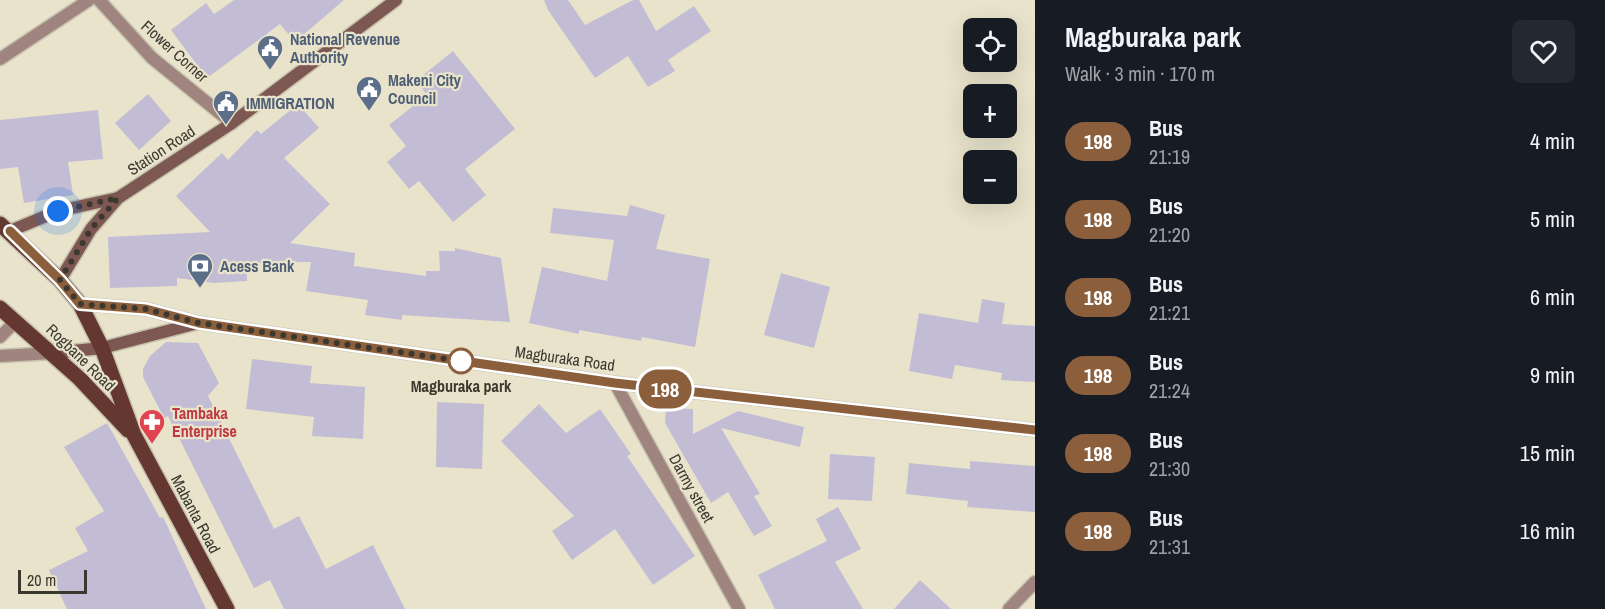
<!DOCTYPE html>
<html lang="en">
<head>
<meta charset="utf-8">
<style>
	body { margin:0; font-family:"Archivo Narrow",sans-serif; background:#242831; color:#f1f3f6; height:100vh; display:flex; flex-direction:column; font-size:22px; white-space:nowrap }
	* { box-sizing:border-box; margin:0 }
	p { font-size:20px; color:#9ea1a6 }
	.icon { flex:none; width:33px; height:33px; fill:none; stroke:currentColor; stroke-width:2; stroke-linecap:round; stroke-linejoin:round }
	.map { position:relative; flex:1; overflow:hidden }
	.panel { display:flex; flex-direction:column; background:#171b24; width:570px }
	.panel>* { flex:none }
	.badge { padding:0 12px; border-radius:20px; font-size:21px; line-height:39px }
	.controls { position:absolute; left:963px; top:18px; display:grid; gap:12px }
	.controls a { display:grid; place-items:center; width:54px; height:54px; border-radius:9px; background:#171b24; box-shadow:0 6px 24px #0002; font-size:30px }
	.scale { position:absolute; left:18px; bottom:15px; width:69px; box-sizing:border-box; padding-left:6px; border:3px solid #3b392f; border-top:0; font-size:16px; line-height:21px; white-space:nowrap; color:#3b392f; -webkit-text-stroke:4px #e9e3cb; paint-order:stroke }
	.you { position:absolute; width:30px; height:30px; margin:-15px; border:4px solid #fff; border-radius:50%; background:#1a73e8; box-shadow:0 0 0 9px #1a73e833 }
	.map>.badge { position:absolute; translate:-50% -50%; box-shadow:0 0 0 3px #fff }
	.round { display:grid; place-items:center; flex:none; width:63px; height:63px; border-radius:9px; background:#242831 }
	.headline { display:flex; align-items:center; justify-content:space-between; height:102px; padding:0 30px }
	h1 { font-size:28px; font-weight:700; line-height:45px }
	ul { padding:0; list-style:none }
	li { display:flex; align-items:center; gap:18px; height:78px; padding:0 30px }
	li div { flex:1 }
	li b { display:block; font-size:22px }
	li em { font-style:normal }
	li .badge { min-width:66px; font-weight:700; text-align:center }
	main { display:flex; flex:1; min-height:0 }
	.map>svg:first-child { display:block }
</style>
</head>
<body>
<main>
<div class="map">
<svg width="1035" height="609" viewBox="0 0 1035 609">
	<rect width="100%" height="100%" fill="#e9e3cb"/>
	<g fill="#c2bdd4">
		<polygon points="234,0 344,0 295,42 280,24 207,78 171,30 206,3 214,14"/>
		<polygon points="544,0 568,0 585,25 633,0 639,0 656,31 694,6 711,31 668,60 675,71 648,87 628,56 595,78 548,10"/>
		<polygon points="453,51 515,129 465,169 486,195 453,222 419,181 409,189 387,162 406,146 389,125 427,95 416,81"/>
		<polygon points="148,94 171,121 139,150 115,123"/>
		<polygon points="298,104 319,128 284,158 330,204 290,243 355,253 354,266 426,276 426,271 440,271 439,251 455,251 455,248 501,258 510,322 402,315 402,320 365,315 368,300 306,291 311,262 247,263 247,281 214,283 177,278 177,286 110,288 108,237 210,232 176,196 222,153 228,160 257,130 261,134"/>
		<polygon points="98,110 103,159 68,162 73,195 24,203 18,167 0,169 0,120"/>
		<polygon points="630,205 665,215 656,249 710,259 695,347 642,337 641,341 579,330 579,334 529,323 542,267 607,281 614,240 550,233 553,208 627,216"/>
		<polygon points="781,273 830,287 814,348 764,335"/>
		<polygon points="982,299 1005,303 1002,324 1035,326 1035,382 1001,380 1002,373 955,365 952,379 909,371 919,313 978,323"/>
		<polygon points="166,342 198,343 219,383 208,396 274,529 299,516 326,569 373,545 405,609 284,609 270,580 254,588 168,416 164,418 143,377 143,369 150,356"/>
		<polygon points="252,359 312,366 310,383 365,387 363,439 312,436 314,417 246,409"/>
		<polygon points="437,402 484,404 482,469 436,467"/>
		<polygon points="539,404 566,433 600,409 631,454 627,456 695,556 653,585 615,529 572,560 552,531 574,516 501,441"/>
		<polygon points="666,408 693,409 693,434 738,411 804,427 800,447 721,428 760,494 754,496 772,526 754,536 728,492 711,503 665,423"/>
		<polygon points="107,423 160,518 163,517 206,609 67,609 49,570 88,551 75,528 104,511 64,447"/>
		<polygon points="830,454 875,457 872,501 828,499"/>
		<polygon points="970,461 1035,466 1035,512 967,507 968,501 906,494 909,463 970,469"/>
		<polygon points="838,507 861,549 835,562 863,609 775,609 758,575 827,541 816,519"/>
		<polygon points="920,580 951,609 894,609"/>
	</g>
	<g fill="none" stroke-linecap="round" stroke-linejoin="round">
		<g stroke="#c6c1ac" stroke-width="15">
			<g id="street">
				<polyline points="99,0 152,58 232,123"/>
				<polyline points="0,59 89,0"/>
				<polyline points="0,337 16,321"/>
				<polyline points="0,356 53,353"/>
				<polyline points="615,383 739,609"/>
				<polyline points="1009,609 1035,582"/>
			</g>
		</g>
		<g stroke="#c6c1ac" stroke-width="15">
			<g id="secondary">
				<polyline points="10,231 58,211 118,198"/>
				<polyline points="60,280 91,229 118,198 232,123 396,0"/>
				<polyline points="80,304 146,309 199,323 615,383 1035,430"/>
				<polyline points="53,353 102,348 198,323"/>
			</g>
		</g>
		<g stroke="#c6c1ac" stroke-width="18">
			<g id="primary">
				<polyline points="0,224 60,280 80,304 102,348 134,435 227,609"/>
				<polyline points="0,308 80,379 128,430"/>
			</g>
		</g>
		<use href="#street" stroke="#a0847f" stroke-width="12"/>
		<use href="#secondary" stroke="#7d5751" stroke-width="12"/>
		<use href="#primary" stroke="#643731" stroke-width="15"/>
	</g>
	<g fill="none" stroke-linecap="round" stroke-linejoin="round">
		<g stroke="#fff" stroke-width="14">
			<polyline id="line" points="10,231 60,280 80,304 146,309 199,323 615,383 1035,430"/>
		</g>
		<use href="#line" stroke="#8b5e3c" stroke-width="9"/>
		<polyline stroke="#3b392f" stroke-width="6" stroke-dasharray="0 10.8" points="58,211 118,198 91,229 60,280 80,304 146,309 199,323 461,361"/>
	</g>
	<defs>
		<g id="civic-pin" transform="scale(1.35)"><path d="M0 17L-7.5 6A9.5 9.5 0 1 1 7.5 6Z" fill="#5c6f8a" stroke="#e9e3cb"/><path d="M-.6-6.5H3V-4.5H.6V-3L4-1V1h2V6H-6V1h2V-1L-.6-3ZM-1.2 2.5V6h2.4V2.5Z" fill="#fff"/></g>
		<g id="bank-pin" transform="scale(1.35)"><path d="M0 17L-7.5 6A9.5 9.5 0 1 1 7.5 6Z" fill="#5c6f8a" stroke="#e9e3cb"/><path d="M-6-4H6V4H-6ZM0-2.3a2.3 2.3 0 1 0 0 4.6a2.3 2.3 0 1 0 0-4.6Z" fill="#fff"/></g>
		<g id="pharmacy-pin" transform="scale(1.35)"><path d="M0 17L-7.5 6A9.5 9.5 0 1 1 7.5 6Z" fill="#e0444e" stroke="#e9e3cb"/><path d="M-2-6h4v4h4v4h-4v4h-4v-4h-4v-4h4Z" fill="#fff"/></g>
	</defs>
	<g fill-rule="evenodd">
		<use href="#civic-pin" x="270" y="48"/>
		<use href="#civic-pin" x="369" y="89"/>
		<use href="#civic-pin" x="226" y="103"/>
		<use href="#bank-pin" x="200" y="266"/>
		<use href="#pharmacy-pin" x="152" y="422"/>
	</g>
	<circle fill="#fff" stroke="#8b5e3c" stroke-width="3" cx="461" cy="361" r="12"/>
	<g text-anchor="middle" stroke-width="4.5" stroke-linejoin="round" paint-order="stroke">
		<g font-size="16" font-weight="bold" fill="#4e5e75" stroke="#e9e3cb" text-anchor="start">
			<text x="290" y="45">National Revenue<tspan x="290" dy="18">Authority</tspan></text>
			<text x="388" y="86">Makeni City<tspan x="388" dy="18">Council</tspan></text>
			<text x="246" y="109">IMMIGRATION</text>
			<text x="220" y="272">Acess Bank</text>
		</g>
		<g font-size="16" fill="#3b392f" stroke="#e9e3cb">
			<text transform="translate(175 51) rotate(42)" y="6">Flower Corner</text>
			<text transform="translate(161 150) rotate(-33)" y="6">Station Road</text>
			<text transform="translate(81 357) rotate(44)" y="6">Rogbane Road</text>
			<text transform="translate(565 358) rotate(8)" y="6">Magburaka Road</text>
			<text transform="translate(692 488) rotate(61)" y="6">Darmy street</text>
			<text transform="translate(196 514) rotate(62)" y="6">Mabanta Road</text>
		</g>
		<g font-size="16" font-weight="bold" fill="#3b392f" stroke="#e9e3cb">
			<text x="461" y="392">Magburaka park</text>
		</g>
		<g font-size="16" font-weight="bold" fill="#be3a42" stroke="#e9e3cb" text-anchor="start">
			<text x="172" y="419">Tambaka<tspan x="172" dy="18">Enterprise</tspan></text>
		</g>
	</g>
</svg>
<div class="controls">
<a><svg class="icon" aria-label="locate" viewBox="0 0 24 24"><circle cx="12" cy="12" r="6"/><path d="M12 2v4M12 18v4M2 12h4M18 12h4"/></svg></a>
<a>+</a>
<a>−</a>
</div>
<div class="scale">20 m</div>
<div class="you" style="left:58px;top:211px"></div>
<b class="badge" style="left:665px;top:389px;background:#8b5e3c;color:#fff">198</b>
</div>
<section class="panel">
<div class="headline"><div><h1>Magburaka park</h1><p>Walk · 3 min · 170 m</p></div><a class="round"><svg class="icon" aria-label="heart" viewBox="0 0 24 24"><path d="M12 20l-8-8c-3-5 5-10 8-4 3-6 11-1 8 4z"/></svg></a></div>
<ul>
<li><span class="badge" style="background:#8b5e3c;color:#fff">198</span><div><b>Bus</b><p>21:19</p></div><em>4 min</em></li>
<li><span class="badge" style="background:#8b5e3c;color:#fff">198</span><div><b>Bus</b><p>21:20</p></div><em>5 min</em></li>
<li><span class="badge" style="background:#8b5e3c;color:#fff">198</span><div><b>Bus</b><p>21:21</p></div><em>6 min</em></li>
<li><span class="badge" style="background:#8b5e3c;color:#fff">198</span><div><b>Bus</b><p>21:24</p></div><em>9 min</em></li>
<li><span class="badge" style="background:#8b5e3c;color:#fff">198</span><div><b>Bus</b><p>21:30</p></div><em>15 min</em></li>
<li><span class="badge" style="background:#8b5e3c;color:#fff">198</span><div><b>Bus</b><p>21:31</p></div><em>16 min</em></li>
</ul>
</section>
</main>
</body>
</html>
